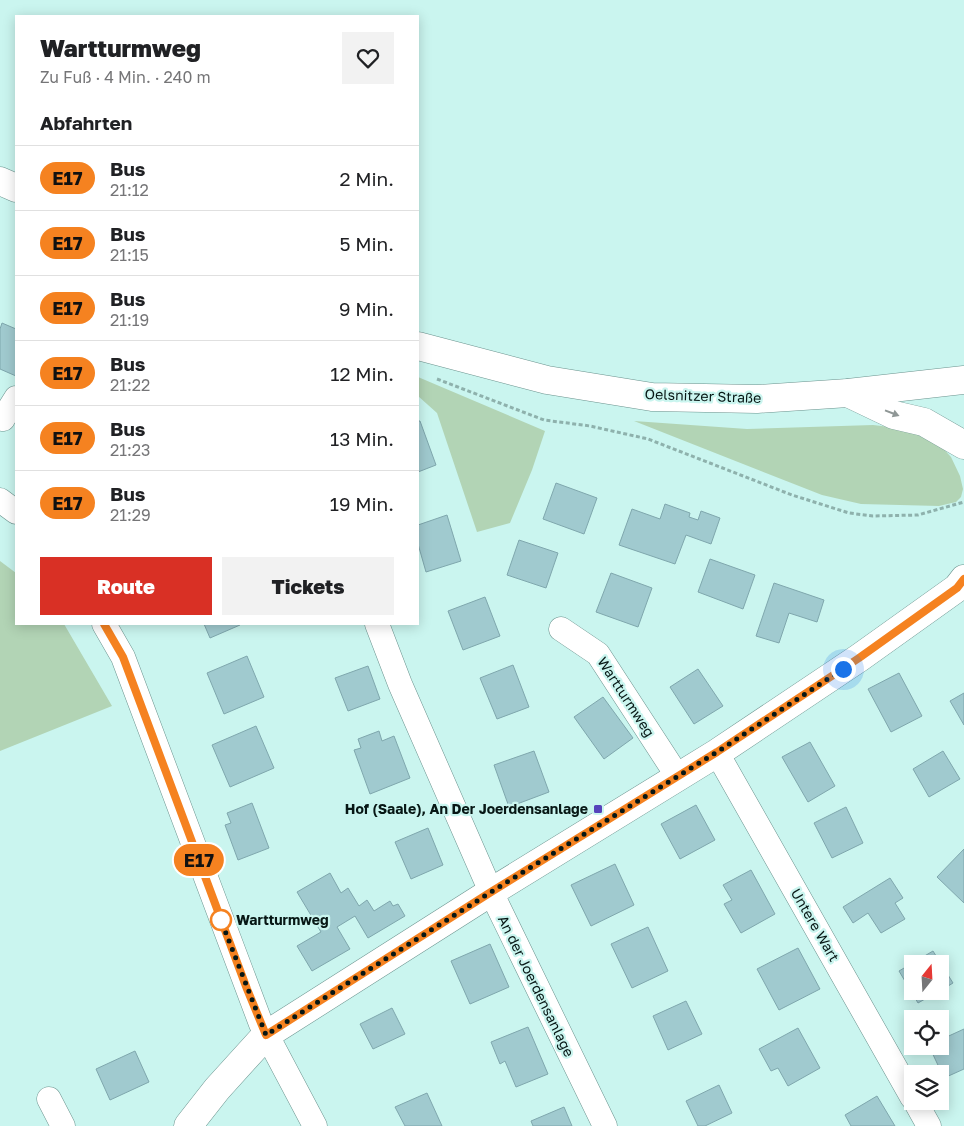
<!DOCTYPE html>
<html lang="de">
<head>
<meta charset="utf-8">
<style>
	body { margin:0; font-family:"Golos Text",sans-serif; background:#f2f2f2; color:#202124; height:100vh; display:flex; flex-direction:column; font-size:19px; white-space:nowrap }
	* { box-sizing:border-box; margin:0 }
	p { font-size:16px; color:#757577 }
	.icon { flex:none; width:28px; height:28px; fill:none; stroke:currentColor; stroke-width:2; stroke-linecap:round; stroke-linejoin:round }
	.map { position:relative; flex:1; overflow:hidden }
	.panel { position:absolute; left:15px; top:15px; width:404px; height:610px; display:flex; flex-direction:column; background:#fff; border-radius:0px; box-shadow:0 2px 12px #0003 }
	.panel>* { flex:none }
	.badge { padding:0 10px; border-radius:16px; font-size:18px; line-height:32px }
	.needle { width:32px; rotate:18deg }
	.buttons { position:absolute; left:904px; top:955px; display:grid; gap:10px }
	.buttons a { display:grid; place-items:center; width:45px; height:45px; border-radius:0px; background:#fff; box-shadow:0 2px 12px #0003; font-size:25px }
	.you { position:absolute; width:25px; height:25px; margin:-12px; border:4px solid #fff; border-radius:50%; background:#1a73e8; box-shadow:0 0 0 8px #1a73e833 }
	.map>.badge { position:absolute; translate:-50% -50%; box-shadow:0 0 0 2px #fff }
	h2 { padding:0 25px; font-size:19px; line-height:45px }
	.round { display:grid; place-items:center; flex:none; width:52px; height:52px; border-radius:0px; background:#f2f2f2 }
	.overview { display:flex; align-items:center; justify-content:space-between; height:85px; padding:0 25px }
	h1 { font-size:24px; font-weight:800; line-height:38px }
	.button { display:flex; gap:10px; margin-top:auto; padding:10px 25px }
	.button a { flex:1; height:58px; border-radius:0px; background:#d93025; color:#fff; font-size:20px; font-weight:800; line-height:58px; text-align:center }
	.button a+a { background:#f2f2f2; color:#202124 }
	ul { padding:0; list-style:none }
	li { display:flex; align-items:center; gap:15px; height:65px; padding:0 25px; border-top:1px solid #e0e0e0 }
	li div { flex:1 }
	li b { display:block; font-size:19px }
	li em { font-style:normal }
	li .badge { min-width:55px; font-weight:700; text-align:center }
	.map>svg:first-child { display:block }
</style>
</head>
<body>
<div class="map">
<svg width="964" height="1126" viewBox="0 0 964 1126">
	<rect width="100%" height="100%" fill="#caf5ef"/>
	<g fill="#b2d4b5">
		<polygon points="418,377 545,431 532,470 510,523 477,532 437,413 418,396"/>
		<polygon points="634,421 747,429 873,425 907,429 940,445 951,457 960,476 963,489 961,497 956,502 939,506 861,504 822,495"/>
		<polygon points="0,561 16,573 16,624 64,624 112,706 0,751"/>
	</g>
	<g fill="#a0cacf" stroke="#7fa7ad">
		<polygon points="2,323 16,329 16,376 0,369 0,329"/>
		<polygon points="418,421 420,421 436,465 418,472"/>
		<polygon points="556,483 597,498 584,534 543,519"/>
		<polygon points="665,504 690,513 689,517 698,520 701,511 720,518 711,544 686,535 675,564 619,545 632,509 660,519"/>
		<polygon points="447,515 461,561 426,572 418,544 418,525"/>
		<polygon points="519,540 558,553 546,588 507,575"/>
		<polygon points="710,559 755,575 743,609 698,592"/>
		<polygon points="611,573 652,588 638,627 596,612"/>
		<polygon points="774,583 824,600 817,622 789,613 779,643 756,636"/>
		<polygon points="485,597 500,636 463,650 448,611"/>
		<polygon points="204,624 240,624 240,625 210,638"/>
		<polygon points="247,656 264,697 224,714 207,673"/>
		<polygon points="513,665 529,707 497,719 480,678"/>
		<polygon points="368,666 380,699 348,711 335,678"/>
		<polygon points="698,669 723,706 694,724 670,687"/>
		<polygon points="899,673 922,716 891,732 868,689"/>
		<polygon points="964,693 964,725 950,701"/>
		<polygon points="603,697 633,738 604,759 574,717"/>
		<polygon points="256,726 274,768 230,787 212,745"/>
		<polygon points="379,731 382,741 394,736 410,778 370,794 354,750 361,748 358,739"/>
		<polygon points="810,742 835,786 808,802 782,757"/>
		<polygon points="534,751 549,792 509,807 494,765"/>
		<polygon points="943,751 960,779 929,797 913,769"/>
		<polygon points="252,803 269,848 238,860 225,825 231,823 227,813"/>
		<polygon points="696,805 715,840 680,859 661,824"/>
		<polygon points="846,807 863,843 832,858 814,823"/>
		<polygon points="428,828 443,865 411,879 395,842"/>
		<polygon points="964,849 964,903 937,877"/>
		<polygon points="615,864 634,905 591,926 571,885"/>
		<polygon points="751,870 775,914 741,933 724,904 732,900 723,885"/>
		<polygon points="330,873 341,893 348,888 359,906 367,900 374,911 390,901 393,906 398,904 405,916 368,938 355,916 337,927 350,949 312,971 297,946 321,932 297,892"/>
		<polygon points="890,878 903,898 895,903 905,919 881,933 868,913 853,923 843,907"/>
		<polygon points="648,927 668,971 632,988 611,944"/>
		<polygon points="490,944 509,987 470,1004 451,961"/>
		<polygon points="798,948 820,989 779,1010 757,969"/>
		<polygon points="933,951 953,983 940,991 940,964 912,964 912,991 939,991 918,1003 899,971"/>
		<polygon points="686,1001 702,1034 668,1050 653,1016"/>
		<polygon points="392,1008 405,1034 373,1049 360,1024"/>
		<polygon points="528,1027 548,1074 516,1087 505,1061 500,1064 491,1042"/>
		<polygon points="798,1028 820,1068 788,1086 778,1068 771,1071 759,1049"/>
		<polygon points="964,1029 964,1069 944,1078 929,1046 940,1046 940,1040"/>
		<polygon points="135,1051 149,1082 110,1100 96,1069"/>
		<polygon points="719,1085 732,1113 705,1126 698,1126 686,1101"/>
		<polygon points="427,1093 442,1126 405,1126 395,1107"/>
		<polygon points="877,1096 895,1126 851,1126 845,1115"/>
		<polygon points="564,1107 572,1126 533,1126 531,1121"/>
	</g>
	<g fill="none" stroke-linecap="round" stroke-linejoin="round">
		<g stroke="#6b938e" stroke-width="25">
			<g id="street">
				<polyline points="0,417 3,419 16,398"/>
				<polyline points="0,500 16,512"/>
				<polyline points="104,624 123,657 261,1024 315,1126"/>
				<polyline points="377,624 400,684 491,892 605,1126"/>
				<polyline points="561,629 598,654 678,777"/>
				<polyline points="717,753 912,1097"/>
				<polyline points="49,1099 63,1126"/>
				<polyline points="915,1101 929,1126"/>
			</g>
		</g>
		<g stroke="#6b938e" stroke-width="29">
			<g id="secondary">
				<polyline points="0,181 16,188"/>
				<polyline points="418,346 547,380 652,397 757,399 848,393 964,380"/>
				<polyline points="848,393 894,415 924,422 964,445"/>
				<polyline points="188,1126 217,1089 266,1035 491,892 717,753 859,658 957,588 964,579"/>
			</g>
		</g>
		<polyline stroke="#8eb1ac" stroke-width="3" stroke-dasharray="4 2.5" stroke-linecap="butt" points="437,379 544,420 590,426 648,439 792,495 849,513 873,516 918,515 964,502"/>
		<use href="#street" stroke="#fff" stroke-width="24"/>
		<use href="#secondary" stroke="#fff" stroke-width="28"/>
	</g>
	<defs><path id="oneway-solid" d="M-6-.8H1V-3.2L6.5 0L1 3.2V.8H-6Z" transform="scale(1.25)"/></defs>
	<use fill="#8f9796" href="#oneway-solid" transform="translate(892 413) rotate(21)"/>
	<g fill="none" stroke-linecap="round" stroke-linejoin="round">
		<g stroke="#fff" stroke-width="11">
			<polyline id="line" points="104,624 123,657 247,989 266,1035 491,892 717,752 859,658 957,588 964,579"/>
		</g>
		<use href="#line" stroke="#f58220" stroke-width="8"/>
		<polyline stroke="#071715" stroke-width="5" stroke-dasharray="0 9" points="221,920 220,918 266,1035 491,892 717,752 843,669"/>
	</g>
	<rect fill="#5643bb" stroke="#caf5ef" stroke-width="2" x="593" y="804" width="10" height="10" rx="2.5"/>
	<circle fill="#fff" stroke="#f58220" stroke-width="2.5" cx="221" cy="920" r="10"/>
	<g text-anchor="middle" stroke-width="4.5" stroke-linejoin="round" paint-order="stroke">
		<g font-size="14" fill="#071715" stroke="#caf5ef">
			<text transform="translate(703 396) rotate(2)" y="5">Oelsnitzer Straße</text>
			<text transform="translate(626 697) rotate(57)" y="5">Wartturmweg</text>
			<text transform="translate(815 925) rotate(60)" y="5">Untere Wart</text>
			<text transform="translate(536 986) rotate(64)" y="5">An der Joerdensanlage</text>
		</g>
		<g font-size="14" font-weight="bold" fill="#071715" stroke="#caf5ef" text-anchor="end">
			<text x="588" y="814">Hof (Saale), An Der Joerdensanlage</text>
		</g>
		<g font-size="14" font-weight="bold" fill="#071715" stroke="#caf5ef" text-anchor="start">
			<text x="236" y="925">Wartturmweg</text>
		</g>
	</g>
</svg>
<div class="buttons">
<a><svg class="needle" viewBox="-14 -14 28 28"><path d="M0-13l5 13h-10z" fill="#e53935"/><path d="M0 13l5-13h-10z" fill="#757577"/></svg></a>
<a><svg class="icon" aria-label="locate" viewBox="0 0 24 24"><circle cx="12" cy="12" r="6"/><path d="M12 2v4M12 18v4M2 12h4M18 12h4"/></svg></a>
<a><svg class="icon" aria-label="layers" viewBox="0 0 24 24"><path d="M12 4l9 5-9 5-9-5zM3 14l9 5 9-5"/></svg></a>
</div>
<div class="you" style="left:843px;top:669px"></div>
<b class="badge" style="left:199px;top:860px;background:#f58220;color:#111">E17</b>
<section class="panel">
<div class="overview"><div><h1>Wartturmweg</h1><p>Zu Fuß · 4 Min. · 240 m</p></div><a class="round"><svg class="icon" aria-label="heart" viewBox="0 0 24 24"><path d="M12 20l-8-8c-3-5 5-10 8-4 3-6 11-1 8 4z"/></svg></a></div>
<h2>Abfahrten</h2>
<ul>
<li><span class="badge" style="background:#f58220;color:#111">E17</span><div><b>Bus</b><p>21:12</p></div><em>2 Min.</em></li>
<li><span class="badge" style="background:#f58220;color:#111">E17</span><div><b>Bus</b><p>21:15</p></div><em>5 Min.</em></li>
<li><span class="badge" style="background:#f58220;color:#111">E17</span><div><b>Bus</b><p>21:19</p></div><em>9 Min.</em></li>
<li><span class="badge" style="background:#f58220;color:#111">E17</span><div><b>Bus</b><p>21:22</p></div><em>12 Min.</em></li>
<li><span class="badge" style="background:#f58220;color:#111">E17</span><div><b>Bus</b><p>21:23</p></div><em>13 Min.</em></li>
<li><span class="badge" style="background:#f58220;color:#111">E17</span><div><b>Bus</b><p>21:29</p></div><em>19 Min.</em></li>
</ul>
<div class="button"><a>Route</a><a>Tickets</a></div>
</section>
</div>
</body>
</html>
